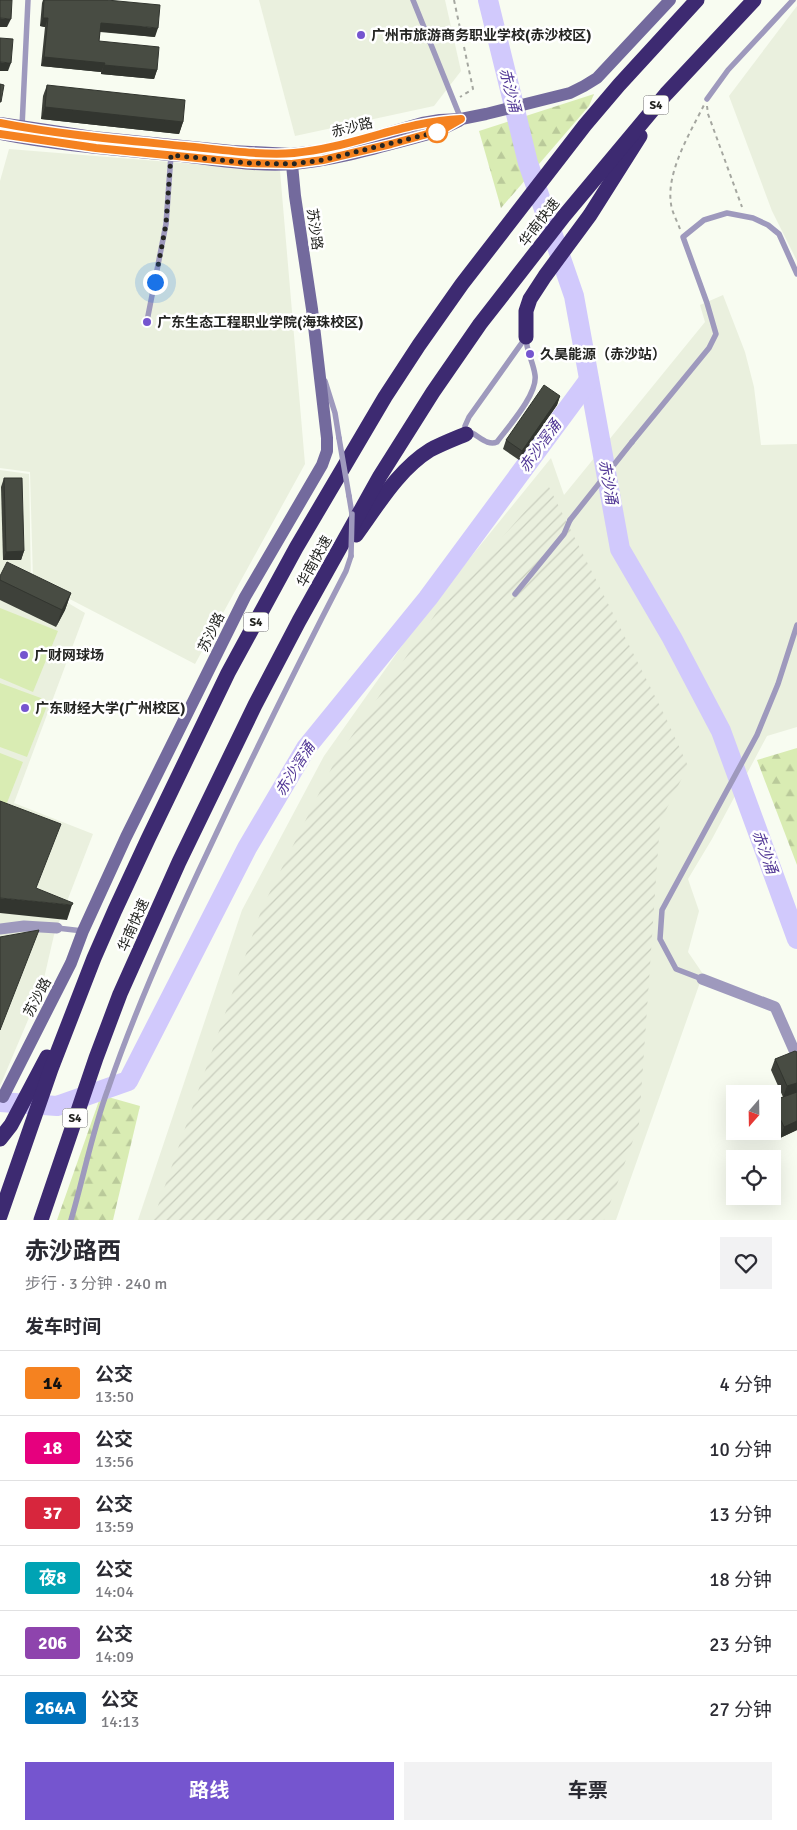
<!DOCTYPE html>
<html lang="zh">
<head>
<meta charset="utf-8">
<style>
	body { margin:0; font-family:Signika,"Noto Sans SC",sans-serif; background:#f2f2f3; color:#2b2b33; height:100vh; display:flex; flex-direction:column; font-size:19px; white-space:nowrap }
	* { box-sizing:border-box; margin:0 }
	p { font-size:16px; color:#7c7c81 }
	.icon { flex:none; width:28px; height:28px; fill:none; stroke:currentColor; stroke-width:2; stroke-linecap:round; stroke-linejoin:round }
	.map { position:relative; height:1220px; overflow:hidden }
	.panel { display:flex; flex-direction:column; background:#fff; flex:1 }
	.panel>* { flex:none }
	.badge { padding:0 10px; border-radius:4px; font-size:18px; line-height:32px }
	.needle { width:32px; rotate:200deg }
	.buttons { position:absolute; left:726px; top:1085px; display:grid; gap:10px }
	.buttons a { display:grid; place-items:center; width:55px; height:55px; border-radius:0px; background:#fff; box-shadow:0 5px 20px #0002; font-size:25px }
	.you { position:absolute; width:25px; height:25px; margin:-12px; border:4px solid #fff; border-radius:50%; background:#1a73e8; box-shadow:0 0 0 8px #1a73e833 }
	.map>.badge { position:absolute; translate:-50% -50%; box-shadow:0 0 0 2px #fff }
	h2 { padding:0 25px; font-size:19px; line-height:45px }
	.round { display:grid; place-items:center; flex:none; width:52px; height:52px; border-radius:0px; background:#f2f2f3 }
	.head { display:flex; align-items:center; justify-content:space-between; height:85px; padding:0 25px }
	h1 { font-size:24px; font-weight:700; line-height:38px }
	.cta { display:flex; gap:10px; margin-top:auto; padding:10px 25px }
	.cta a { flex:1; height:58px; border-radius:0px; background:#7555cf; color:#fff; font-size:20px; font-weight:700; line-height:58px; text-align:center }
	.cta a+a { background:#f2f2f3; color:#2b2b33 }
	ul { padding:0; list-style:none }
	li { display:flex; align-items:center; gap:15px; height:65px; padding:0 25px; border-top:1px solid #e1e1e2 }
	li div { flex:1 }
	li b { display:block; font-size:19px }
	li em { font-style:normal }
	li .badge { min-width:55px; font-weight:700; text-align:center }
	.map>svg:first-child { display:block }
</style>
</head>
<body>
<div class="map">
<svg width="797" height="1220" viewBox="0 0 797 1220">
	<defs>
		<pattern id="industrial-furrows" width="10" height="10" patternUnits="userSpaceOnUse" patternTransform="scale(1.25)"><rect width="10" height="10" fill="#eaf0de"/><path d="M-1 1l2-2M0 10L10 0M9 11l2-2" fill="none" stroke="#c9cebe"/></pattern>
		<pattern id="forest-firs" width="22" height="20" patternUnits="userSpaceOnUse" patternTransform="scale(1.25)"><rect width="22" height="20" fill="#d9ecb3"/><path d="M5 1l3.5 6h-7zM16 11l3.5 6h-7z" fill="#baca9a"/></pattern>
	</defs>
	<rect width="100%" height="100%" fill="#f8fcf1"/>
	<g fill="#eaf0de">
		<polygon points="259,0 445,0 461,71 434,106 295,136"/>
		<polygon points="797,6 797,261 772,211 729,96"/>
		<polygon points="9,149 280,171 305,464 195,664 33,580 30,472 0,468 0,181"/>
		<polygon points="723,295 745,352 754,387 761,445 797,444 797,727 767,736 712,839 688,879 699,911 688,952 703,974 616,1220 138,1220 242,910 324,756 423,616 551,458 564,495 705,322 700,305"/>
		<polygon points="0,470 29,474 31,581 85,613 14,803 93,834 54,935 42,987 0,1086"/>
	</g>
	<polygon fill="url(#industrial-furrows)" points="548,485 666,718 688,766 660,822 639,1124 604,1220 153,1220 262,908 336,759 436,613"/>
	<g fill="url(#forest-firs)">
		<polygon points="594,94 589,106 501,208 479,131"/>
		<polygon points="797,748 797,865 757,760"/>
		<polygon points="101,1095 140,1106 113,1220 57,1220"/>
	</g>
	<g fill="#d9ecb3">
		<polygon points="0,608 58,631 33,692 0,678"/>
		<polygon points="0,683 49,701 27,757 0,747"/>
		<polygon points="0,753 23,762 5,808 0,806"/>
	</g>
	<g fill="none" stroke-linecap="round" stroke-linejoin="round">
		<g stroke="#d1c9fc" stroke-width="20">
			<polyline points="488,0 528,163 574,296 620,549 672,638 721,731 797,939"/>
			<polyline points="0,1102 57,1106 128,1081 247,848 306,748 428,598 589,380"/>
		</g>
		<g stroke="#a5a7a0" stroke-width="2" stroke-dasharray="4 4" stroke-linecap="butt">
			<polyline points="454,0 473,89 460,97"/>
			<polyline points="707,106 708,114 742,207"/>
			<path d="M680,229C677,221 672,212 671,204C666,172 690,133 704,105"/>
		</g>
		<g stroke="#9e99bd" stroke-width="5.5">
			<polyline points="413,0 461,119"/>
			<polyline points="707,99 728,70 793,0"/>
			<polyline points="22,127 28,0"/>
			<polyline points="147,321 166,224 171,155"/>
			<path d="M526,337C526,351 533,361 535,375C538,394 508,427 497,442C488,446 480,437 472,433L466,434L465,426L469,417Z"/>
			<polyline points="325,381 335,413 339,438"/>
			<polyline points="632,442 709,348 716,334 707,303 683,237 704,220 727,213 753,218 768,225 779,234 797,274"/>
			<polyline points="349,496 352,514"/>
			<polyline points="515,594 564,534 570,520"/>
			<polyline points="57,928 83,931"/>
			<polyline points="702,979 676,969 660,939 662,910 757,735 778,684 797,625"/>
			<path d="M71,1220C84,1176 92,1132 108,1089C136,1007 172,927 209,849C253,755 299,662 346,571L351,556"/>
		</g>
		<g stroke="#9e99bd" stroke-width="11">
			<polyline points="0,929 24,926 57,928"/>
			<polyline points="702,979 775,1007 797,1057"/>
		</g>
		<g stroke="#736a9d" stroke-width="12">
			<polyline points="0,123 93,137 232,151 291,154 317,151 353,143 422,123 440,120 461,119 486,114 570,93 584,86 597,78 670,0"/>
			<path d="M0,134C60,146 120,150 181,156C218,160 257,167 294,164C328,161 362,152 395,143C418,137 437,133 459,121"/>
			<polyline points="3,1097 71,963 83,931 126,837 245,597 322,465 327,451 327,438 312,309 295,196 291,154"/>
		</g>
		<g stroke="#3d2a71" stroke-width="15">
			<polyline points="526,337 526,311 530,299 545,276 590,215 640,136"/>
			<path d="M356,535C378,505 398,470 430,450C441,444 454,439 466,434"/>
			<polyline points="0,1139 11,1125 47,1057"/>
			<polyline points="0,1216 51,1069 94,958 115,910 148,839 228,673 296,548 385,397 419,345 462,284 585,125 619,85 697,0"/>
			<polyline points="41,1220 96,1058 120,994 179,862 255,705 299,621 380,476 433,392 480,324 564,216 666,94 754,0"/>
		</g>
		<g stroke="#9e99bd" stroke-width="5.5">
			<polyline points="339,438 349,496"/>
			<polyline points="570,520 632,442"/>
			<polyline points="351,556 352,514"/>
		</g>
	</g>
	<g fill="#3e413a">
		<polygon points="43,0 107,0 155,37 100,32 99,41 157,70 154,79 101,74 101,72 41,66 45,27 40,26 42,3"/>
		<polygon points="47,85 183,122 179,134 41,119 43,96"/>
		<polygon points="560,396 557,405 519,460 503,449 506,440"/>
		<polygon points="4,478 24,551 21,560 3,560 1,487"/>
		<polygon points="0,576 71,593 65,610 56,627 0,600"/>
		<polygon points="797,1052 797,1130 780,1138 772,1122 772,1101 783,1097 771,1070 775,1059"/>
	</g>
	<g fill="#32352f">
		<polygon points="0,18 11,19 7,27 0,27"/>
		<polygon points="43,18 48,18 45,27 40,26"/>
		<polygon points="101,23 158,28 155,37 97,31"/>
		<polygon points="44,57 105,63 101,72 41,66"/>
		<polygon points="0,62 11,63 8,71 0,71"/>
		<polygon points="104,65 157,70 154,79 101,74"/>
		<polygon points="45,107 183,122 179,134 41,119"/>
		<polygon points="560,396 557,405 519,460 522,451"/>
		<polygon points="24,551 21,560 3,560 6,552"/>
		<polygon points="71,593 65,610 56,627 62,610"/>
		<polygon points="0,898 32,901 72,905 67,920 0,913"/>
		<polygon points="797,1083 797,1092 783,1097 787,1086"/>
		<polygon points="797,1121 797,1130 780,1138 784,1127"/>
	</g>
	<g fill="#484c43" stroke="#32352f">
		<polygon points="0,0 12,0 11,19 0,18"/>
		<polygon points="44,0 107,0 160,5 158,28 101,23 99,41 159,47 157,70 104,65 105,63 44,57 48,18 43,18"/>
		<polygon points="0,38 13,39 11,63 0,62"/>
		<polygon points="0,84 4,85 1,102 0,102"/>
		<polygon points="47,85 185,100 183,122 45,107"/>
		<polygon points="544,385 560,396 522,451 506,440"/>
		<polygon points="4,478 22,478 24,551 6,552"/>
		<polygon points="7,562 71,593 62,610 0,580 0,576"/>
		<polygon points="0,801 61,824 36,888 73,903 72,905 0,898"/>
		<polygon points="39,930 0,1030 0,937"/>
		<polygon points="795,1051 797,1052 797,1083 787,1086 775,1059"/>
		<polygon points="797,1092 797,1121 784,1127 772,1101"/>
	</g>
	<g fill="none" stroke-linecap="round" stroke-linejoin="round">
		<g stroke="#fff" stroke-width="11">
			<path id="line" d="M0,123C61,135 123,140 184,146C217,149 262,156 294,153C351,148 404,121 461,119L442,130L391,144L323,160L292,164L248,163L96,148L0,134"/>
		</g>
		<use href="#line" stroke="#f58220" stroke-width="8"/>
		<polyline stroke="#242522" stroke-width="5" stroke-dasharray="0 9" points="155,282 166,224 171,155 248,163 292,164 323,160 437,132"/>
	</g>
	<g fill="#7555cf" stroke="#fff" stroke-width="2">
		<circle cx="361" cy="35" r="5"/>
		<circle cx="147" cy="322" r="5"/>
		<circle cx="530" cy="354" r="5"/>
		<circle cx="24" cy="655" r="5"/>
		<circle cx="25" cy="708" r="5"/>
	</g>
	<circle fill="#fff" stroke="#f58220" stroke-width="2.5" cx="437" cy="132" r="10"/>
	<g text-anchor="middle" stroke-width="5" stroke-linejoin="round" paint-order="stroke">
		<g fill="#fff" stroke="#666664" stroke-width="1">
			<rect x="643.5" y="95.5" width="25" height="19" rx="4"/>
			<rect x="243.5" y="612.5" width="25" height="19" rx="4"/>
			<rect x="62.5" y="1108.5" width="25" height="19" rx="4"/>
		</g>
		<g font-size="12" font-weight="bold" fill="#242522">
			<text x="656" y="109">S4</text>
			<text x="256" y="626">S4</text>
			<text x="75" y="1122">S4</text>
		</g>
		<g font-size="14" font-weight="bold" fill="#242522" stroke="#fff" text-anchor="start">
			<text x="371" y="40">广州市旅游商务职业学校(赤沙校区)</text>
			<text x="157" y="327">广东生态工程职业学院(海珠校区)</text>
			<text x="540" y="359">久昊能源（赤沙站）</text>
			<text x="34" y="660">广财网球场</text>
			<text x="35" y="713">广东财经大学(广州校区)</text>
		</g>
		<g font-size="14" fill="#242522" stroke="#fff">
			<text transform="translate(352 127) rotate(-14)" y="5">赤沙路</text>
			<text transform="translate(539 222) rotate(-52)" y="5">华南快速</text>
			<text transform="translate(315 229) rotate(82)" y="5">苏沙路</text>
			<text transform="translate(314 561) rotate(-61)" y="5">华南快速</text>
			<text transform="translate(211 632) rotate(-64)" y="5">苏沙路</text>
			<text transform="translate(133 925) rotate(-66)" y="5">华南快速</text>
			<text transform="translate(37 997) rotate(-62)" y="5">苏沙路</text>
		</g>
		<g font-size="15" font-style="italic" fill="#523896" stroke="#fff">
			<text transform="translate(510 90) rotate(76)" y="5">赤沙涌</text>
			<text transform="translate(540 446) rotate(-54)" y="5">赤沙滘涌</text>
			<text transform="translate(608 482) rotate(80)" y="5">赤沙涌</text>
			<text transform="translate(295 769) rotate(-58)" y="5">赤沙滘涌</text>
			<text transform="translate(765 852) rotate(70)" y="5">赤沙涌</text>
		</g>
	</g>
</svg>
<div class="buttons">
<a><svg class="needle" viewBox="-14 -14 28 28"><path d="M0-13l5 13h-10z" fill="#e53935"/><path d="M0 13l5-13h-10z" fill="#7c7c81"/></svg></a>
<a><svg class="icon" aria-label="locate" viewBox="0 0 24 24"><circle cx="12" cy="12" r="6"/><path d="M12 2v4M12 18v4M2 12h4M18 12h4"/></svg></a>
</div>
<div class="you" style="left:155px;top:282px"></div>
</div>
<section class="panel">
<div class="head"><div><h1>赤沙路西</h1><p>步行 · 3 分钟 · 240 m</p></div><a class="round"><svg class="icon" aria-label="heart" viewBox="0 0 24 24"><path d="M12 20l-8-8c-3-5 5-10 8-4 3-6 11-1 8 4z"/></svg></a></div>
<h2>发车时间</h2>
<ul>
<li><span class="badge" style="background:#f58220;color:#111">14</span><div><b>公交</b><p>13:50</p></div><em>4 分钟</em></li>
<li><span class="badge" style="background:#e6007e;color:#fff">18</span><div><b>公交</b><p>13:56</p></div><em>10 分钟</em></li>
<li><span class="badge" style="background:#d7263d;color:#fff">37</span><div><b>公交</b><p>13:59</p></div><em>13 分钟</em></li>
<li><span class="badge" style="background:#00a3b4;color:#fff">夜8</span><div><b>公交</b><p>14:04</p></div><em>18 分钟</em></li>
<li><span class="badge" style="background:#8e44ad;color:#fff">206</span><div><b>公交</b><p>14:09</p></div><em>23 分钟</em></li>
<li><span class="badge" style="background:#0072bc;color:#fff">264A</span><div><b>公交</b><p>14:13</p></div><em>27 分钟</em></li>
</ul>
<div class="cta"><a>路线</a><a>车票</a></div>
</section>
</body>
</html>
